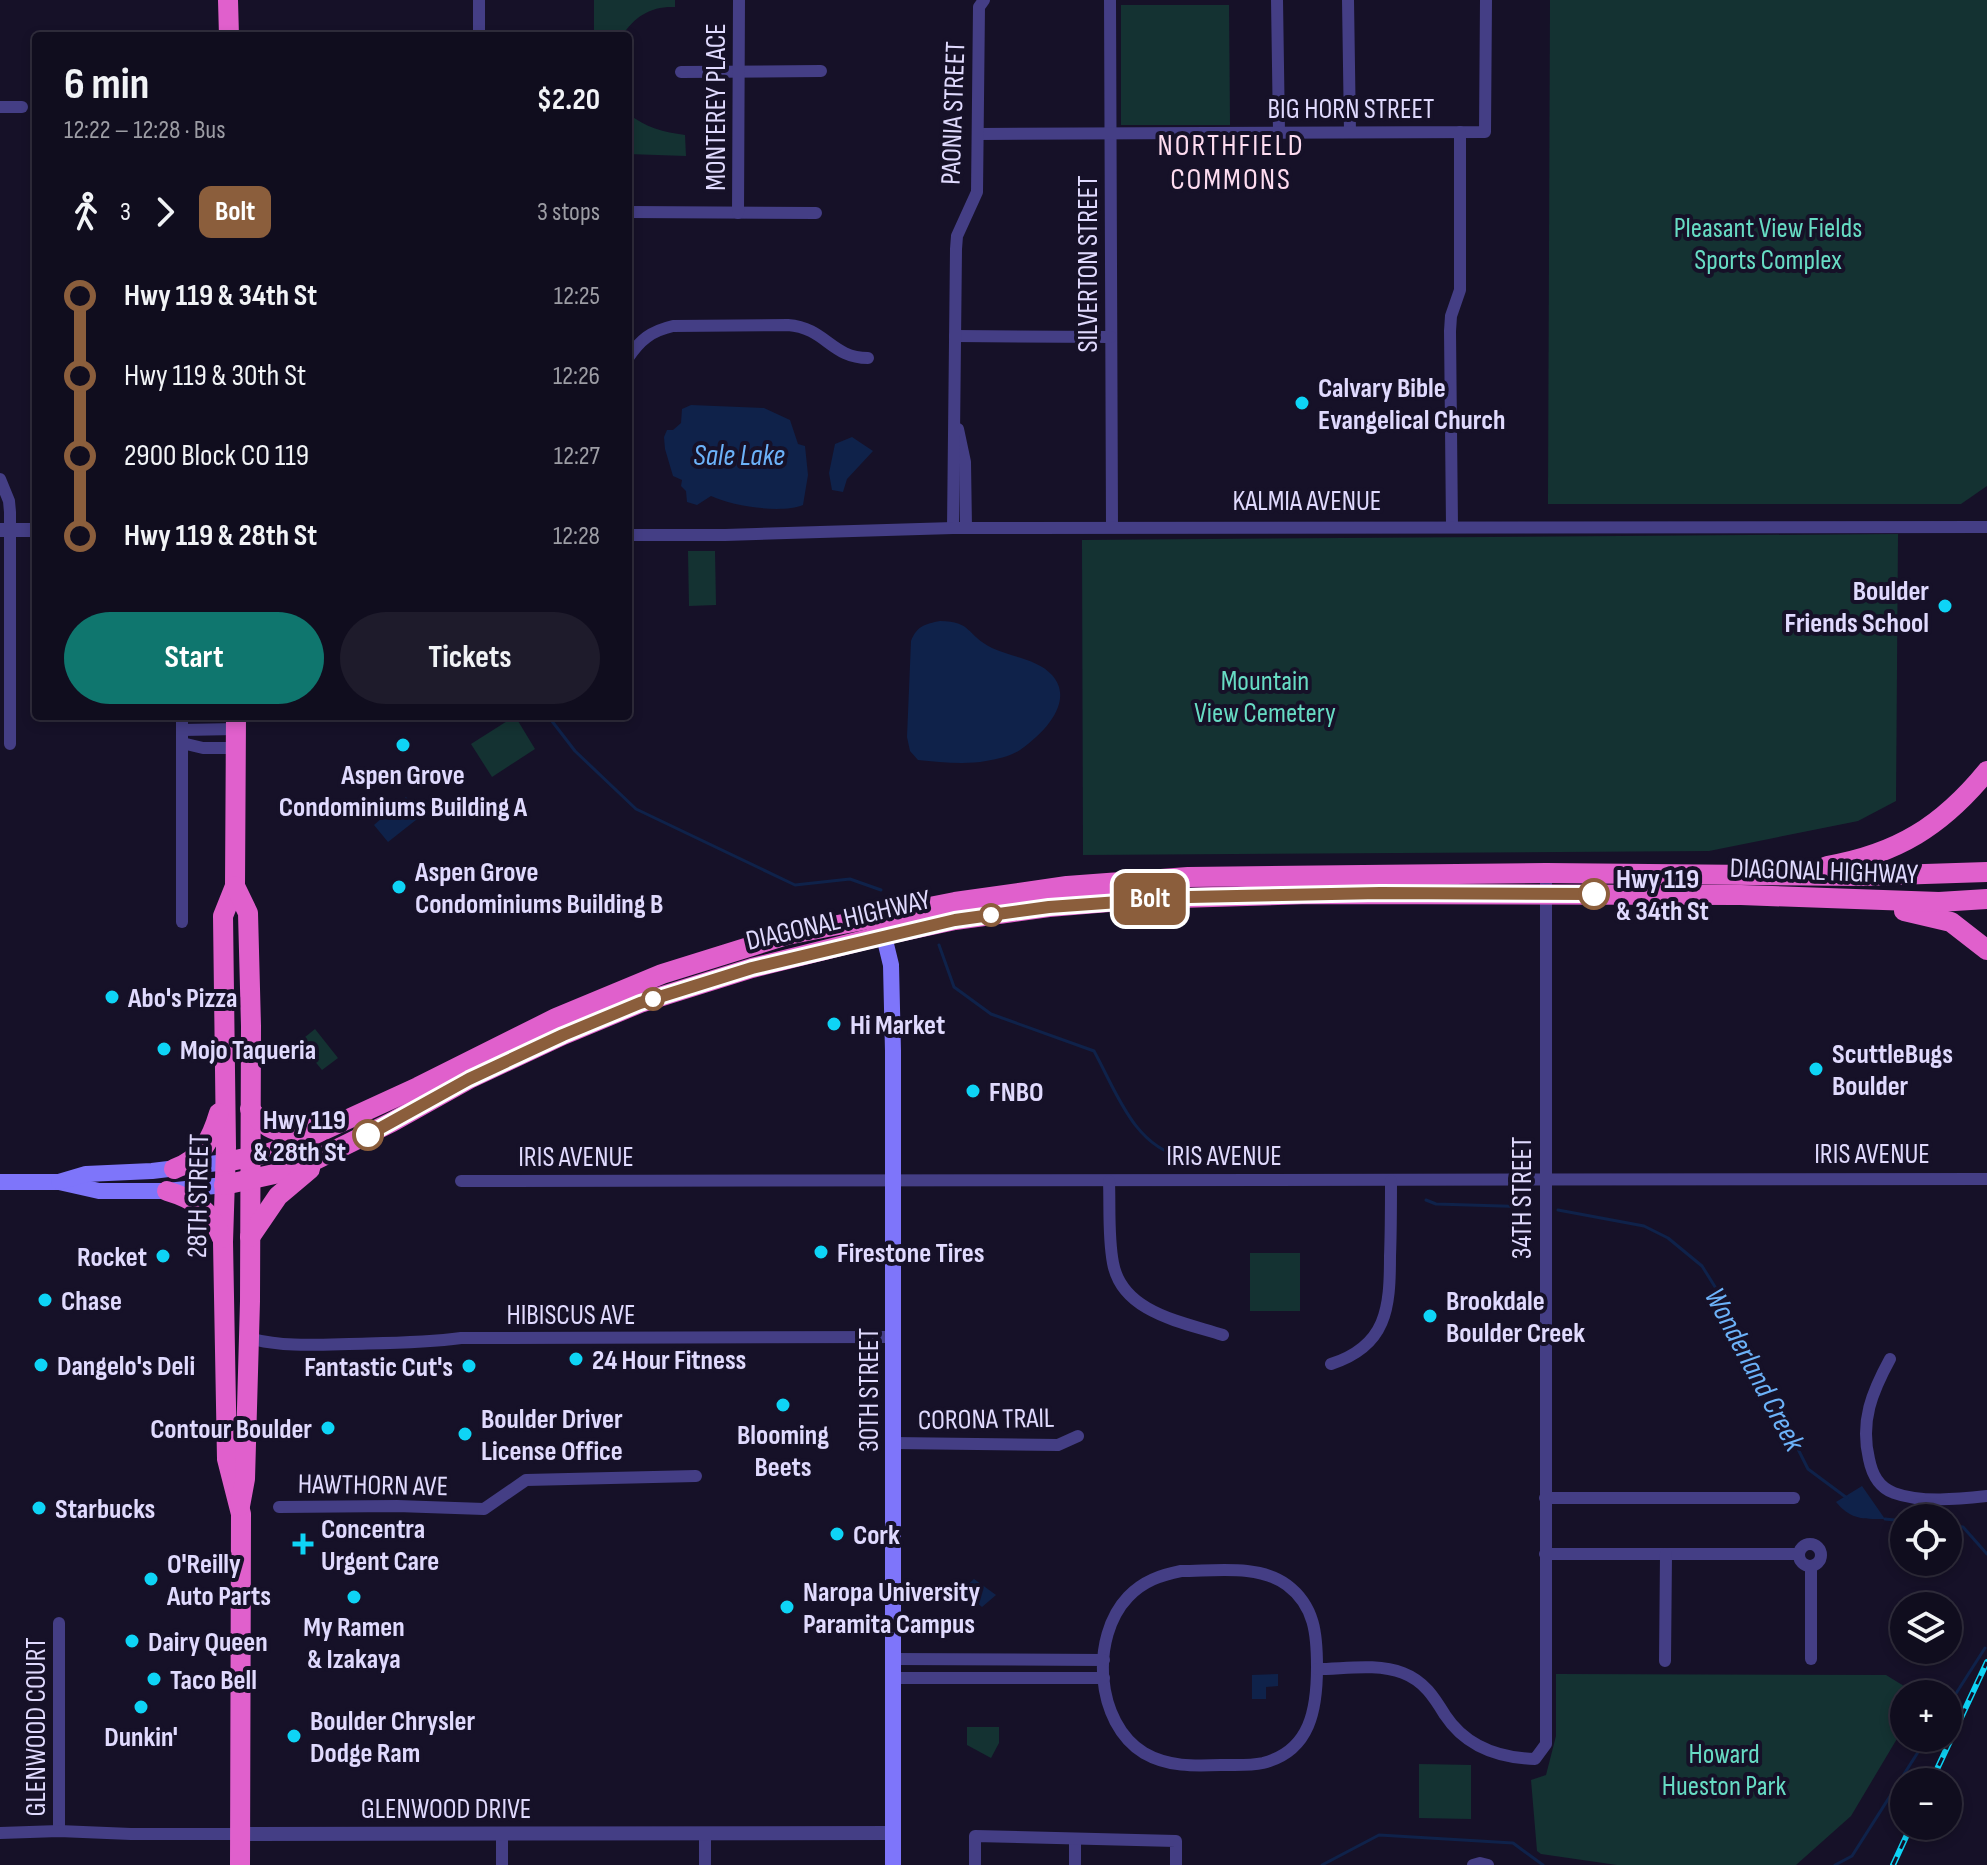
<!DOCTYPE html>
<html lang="en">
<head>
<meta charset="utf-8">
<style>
	body { margin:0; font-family:"Sofia Sans Condensed",sans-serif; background:#1e1b2b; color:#f1f3f6; height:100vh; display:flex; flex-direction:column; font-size:30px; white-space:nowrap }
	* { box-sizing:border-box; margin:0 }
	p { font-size:26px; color:#9c9ca4 }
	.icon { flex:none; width:44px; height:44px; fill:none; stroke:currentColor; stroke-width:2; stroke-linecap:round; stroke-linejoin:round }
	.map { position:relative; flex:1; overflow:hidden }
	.drawer { position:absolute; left:32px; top:32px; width:600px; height:688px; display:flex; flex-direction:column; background:#100d1e; border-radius:8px; box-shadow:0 4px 12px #0003,0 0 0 2px #302d3c }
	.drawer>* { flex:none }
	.badge { padding:0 16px; border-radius:12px; font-size:28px; line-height:52px }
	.fabs { position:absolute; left:1890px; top:1504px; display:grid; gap:16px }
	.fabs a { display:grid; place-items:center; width:72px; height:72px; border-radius:50%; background:#100d1e; box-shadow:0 4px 12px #0003,0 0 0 2px #302d3c; font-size:40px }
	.map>.badge { position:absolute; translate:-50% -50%; box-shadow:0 0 0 4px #fff }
	.legs { display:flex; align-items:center; gap:12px; height:88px; padding:0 32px; font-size:26px }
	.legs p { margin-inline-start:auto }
	.overview { display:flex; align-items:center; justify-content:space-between; height:136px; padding:0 32px }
	h1 { font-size:44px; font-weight:700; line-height:60px }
	.primary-button { display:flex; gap:16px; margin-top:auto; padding:16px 32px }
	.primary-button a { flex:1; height:92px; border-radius:48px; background:#0f766e; color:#fff; font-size:32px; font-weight:700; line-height:92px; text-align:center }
	.primary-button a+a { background:#1e1b2b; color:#f1f3f6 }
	ul { padding:0 32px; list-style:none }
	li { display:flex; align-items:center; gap:28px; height:80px; font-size:30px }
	li i { display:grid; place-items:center; width:12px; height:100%; margin:0 10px; background:currentColor }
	li i::after { content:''; width:20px; height:20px; margin:-10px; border:6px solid; border-radius:50%; background:#100d1e }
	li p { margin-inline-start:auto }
	li:first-child i { background:linear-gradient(#0000 50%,currentColor 0) }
	li:last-child i { background:linear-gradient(currentColor 50%,#0000 0) }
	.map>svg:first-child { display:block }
</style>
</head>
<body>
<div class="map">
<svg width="1987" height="1865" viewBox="0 0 1987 1865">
	<rect width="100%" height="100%" fill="#161128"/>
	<g fill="#143232">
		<path d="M594,0H675V7C651,6 635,16 622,36H594Z"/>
		<polygon points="1550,0 1987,0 1987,486 1961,504 1548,504"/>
		<polygon points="1121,5 1229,5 1230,125 1121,125"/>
		<path d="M628,113C645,128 664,132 685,135L686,156L628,154Z"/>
		<polygon points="1898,534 1896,801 1858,821 1709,851 1083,855 1082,540"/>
		<polygon points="688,551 715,551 716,605 689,606"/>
		<polygon points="515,716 535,749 492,777 471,744"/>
		<polygon points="315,1029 338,1058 322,1070 299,1042"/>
		<rect x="1250" y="1253" width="50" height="58"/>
		<polygon points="1556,1674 1886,1675 1917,1694 1904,1694 1904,1727 1851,1816 1796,1865 1617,1865 1541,1854 1537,1851 1531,1780 1546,1775 1556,1736"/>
		<polygon points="967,1727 999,1727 999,1743 991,1758 967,1745"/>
		<polygon points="1419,1764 1471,1765 1471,1819 1419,1818"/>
	</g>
	<g fill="#0f224a">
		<path d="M691,405L764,408L790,420L798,444L805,446L808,475L803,505C781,514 732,506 711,496L697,505L687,502L686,491L681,486L682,480L673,476L665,449L664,437L667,430H673L681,423L682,409Z"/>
		<polygon points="852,437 873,451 847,479 843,492 832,490 829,473 835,444"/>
		<path d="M940,621C972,621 966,635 992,648C1011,657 1038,659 1052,675C1076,702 1042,735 1020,750C1011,756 997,759 986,761C965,765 939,762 918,760L910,751L907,737L911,641C917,626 925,624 940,621Z"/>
		<polygon points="406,797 421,816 388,842 374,825"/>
		<path d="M1862,1486L1885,1519C1863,1519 1851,1520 1836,1502Z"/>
		<polygon points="974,1579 996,1595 982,1607 962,1590"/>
		<polygon points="1278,1674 1278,1686 1266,1687 1266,1699 1252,1699 1252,1675"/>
	</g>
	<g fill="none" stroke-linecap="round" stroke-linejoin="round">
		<g stroke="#0f224a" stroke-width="3">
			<polyline points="548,716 575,751 636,809 795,885 850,879 881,890"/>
			<path d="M939,945L954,987L991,1014L1094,1051C1116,1091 1134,1147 1183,1157C1195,1159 1208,1158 1220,1159"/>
			<polyline points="1426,1200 1436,1204 1531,1207"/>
			<polyline points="1558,1210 1644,1226 1668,1238 1702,1266 1722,1298 1808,1469 1847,1498"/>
			<polyline points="1885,1519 1904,1521"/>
			<polyline points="1948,1525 1963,1527 1987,1554"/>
			<polyline points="1948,1706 1985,1648"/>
			<polyline points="1322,1865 1379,1835 1513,1843 1543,1865"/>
			<polyline points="1835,1865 1852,1856 1927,1738"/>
		</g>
		<g stroke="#443e85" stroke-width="12">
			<polyline points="479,0 479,36"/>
			<polyline points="1110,0 1112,527"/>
			<polyline points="1277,0 1279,132"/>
			<polyline points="1348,0 1350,132"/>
			<polyline points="681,72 821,71"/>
			<polyline points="0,107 22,107"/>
			<polyline points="978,134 1485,132 1486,0"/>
			<polyline points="628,212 816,213"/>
			<polyline points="738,213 739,0"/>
			<polyline points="955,336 1111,337"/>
			<path d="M628,358C640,340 651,331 673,326L788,325C826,328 831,358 868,358"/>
			<polyline points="958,429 965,462 966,528"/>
			<polyline points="0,479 9,501 10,512 10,744"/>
			<polyline points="1452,526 1450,331 1451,316 1460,290 1460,132"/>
			<polyline points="953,528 956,249 957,236 977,192 979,7 984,0"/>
			<polyline points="628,535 725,535 953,528 1987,527"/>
			<polyline points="182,730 236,729"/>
			<polyline points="182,743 203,748 236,748"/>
			<polyline points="182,922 182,716"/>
			<polyline points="461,1181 1987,1179"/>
			<path d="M1109,1181C1110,1208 1108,1237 1113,1263C1122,1313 1183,1322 1223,1335"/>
			<path d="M249,1338C281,1347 315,1345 349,1344C386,1343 424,1343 461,1338L894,1337"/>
			<path d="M1890,1359C1872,1392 1860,1421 1869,1459C1872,1474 1878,1487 1894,1493C1921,1503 1959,1499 1987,1496"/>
			<path d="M1331,1364C1387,1346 1390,1308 1390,1256C1391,1231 1391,1206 1391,1181"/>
			<polyline points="893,1443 1058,1445 1078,1436"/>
			<polyline points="1545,1498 1794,1498"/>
			<polyline points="279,1507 397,1506 484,1509 526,1480 696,1476"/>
			<circle cx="1810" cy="1555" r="11"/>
			<polyline points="1545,1554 1799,1554"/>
			<polyline points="1811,1566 1811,1659"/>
			<path d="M1181,1571C1215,1571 1259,1564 1287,1585C1315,1606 1317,1635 1317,1667C1317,1708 1311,1751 1263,1763C1249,1766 1235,1765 1221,1765C1194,1766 1168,1767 1144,1753C1095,1723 1090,1637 1128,1597C1143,1581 1161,1575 1181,1571Z"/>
			<polyline points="893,1659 1104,1660"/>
			<polyline points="1665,1661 1666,1554"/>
			<path d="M1317,1669C1344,1669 1377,1663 1403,1673C1424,1681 1434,1697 1445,1715C1466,1747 1500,1758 1535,1759L1546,1744V873"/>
			<polyline points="893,1678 1104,1678"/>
			<polyline points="59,1831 59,1623"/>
			<polyline points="0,1833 59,1831 131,1834 240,1834"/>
			<polyline points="705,1833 705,1865"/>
			<polyline points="502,1834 502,1865"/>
			<polyline points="1075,1839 1075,1865"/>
			<polyline points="975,1865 975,1836 1176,1841 1176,1865"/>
			<polyline points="1473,1865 1480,1863 1488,1865"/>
		</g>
		<g stroke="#443e85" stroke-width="14">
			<polyline points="0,530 36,530"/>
			<polyline points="240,1834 893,1833"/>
		</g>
		<g stroke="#7e75fa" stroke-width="16">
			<polyline points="881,924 891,965 893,1051 893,1865"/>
			<polyline points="0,1182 59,1182 99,1191 167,1191 224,1185"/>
			<polyline points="59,1182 86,1174 152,1171 226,1162"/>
		</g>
		<g stroke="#e060cc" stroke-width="20">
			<polyline points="228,0 229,36"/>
			<polyline points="236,716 235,886 223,916 226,1147 223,1242 227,1459 241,1514 240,1865"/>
			<path d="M1827,866C1897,854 1942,826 1987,771"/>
			<polyline points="235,886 248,913 251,1026 250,1301 245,1479 240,1506"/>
			<polyline points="1904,911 1951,922 1987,950"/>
			<path d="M250,1109C267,1132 283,1137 311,1127"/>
			<polyline points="226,1162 269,1153 298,1142 418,1087 556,1018 662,974 787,935 955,902 1067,886 1188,877 1546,873 1863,876 1987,872"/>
			<path d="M174,1169C201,1159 211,1140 219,1113"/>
			<polyline points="224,1185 297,1169 392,1122 469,1079 563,1035 640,1003 752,968 885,935 955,920 1049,907 1145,899 1310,894 1741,895 1939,902 1987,899"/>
			<path d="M167,1191C194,1199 211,1210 222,1238"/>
			<polyline points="250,1237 278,1196 310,1169"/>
		</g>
		<g stroke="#0ed4f6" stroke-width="6">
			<g id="rail">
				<polyline points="1931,1782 1987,1662"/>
				<polyline points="1893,1865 1911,1826"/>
			</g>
		</g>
		<use href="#rail" stroke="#161128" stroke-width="3" stroke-dasharray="9" stroke-linecap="butt"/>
	</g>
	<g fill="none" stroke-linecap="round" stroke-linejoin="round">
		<g stroke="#fff" stroke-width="18">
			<polyline id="line-1" points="368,1135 469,1079 563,1035 640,1003 752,968 955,920 1049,907 1189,897 1380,893 1594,894"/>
		</g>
		<use href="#line-1" stroke="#8b5e3c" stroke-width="12"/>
	</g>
	<g fill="#0ed4f6" stroke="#161128" stroke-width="3">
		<circle cx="1302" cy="403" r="8"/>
		<circle cx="1945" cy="606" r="8"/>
		<circle cx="403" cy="745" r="8"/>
		<circle cx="399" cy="887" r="8"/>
		<circle cx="112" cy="997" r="8"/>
		<circle cx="834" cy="1024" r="8"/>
		<circle cx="164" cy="1049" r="8"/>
		<circle cx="1816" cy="1069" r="8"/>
		<circle cx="973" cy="1091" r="8"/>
		<circle cx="821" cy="1252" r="8"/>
		<circle cx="163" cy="1256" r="8"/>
		<circle cx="45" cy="1300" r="8"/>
		<circle cx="1430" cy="1316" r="8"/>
		<circle cx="576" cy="1359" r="8"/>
		<circle cx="41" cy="1365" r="8"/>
		<circle cx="469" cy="1366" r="8"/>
		<circle cx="783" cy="1405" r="8"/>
		<circle cx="328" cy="1428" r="8"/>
		<circle cx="465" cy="1434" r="8"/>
		<circle cx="39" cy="1508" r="8"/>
		<circle cx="837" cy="1534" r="8"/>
		<path d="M299 1532h8v8h8v8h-8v8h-8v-8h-8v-8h8z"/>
		<circle cx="151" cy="1579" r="8"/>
		<circle cx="354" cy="1597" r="8"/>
		<circle cx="787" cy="1607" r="8"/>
		<circle cx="132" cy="1641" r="8"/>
		<circle cx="154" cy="1679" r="8"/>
		<circle cx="141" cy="1707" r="8"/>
		<circle cx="294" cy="1736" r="8"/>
	</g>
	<g fill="#fff" stroke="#8b5e3c" stroke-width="4">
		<circle cx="1594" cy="894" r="14"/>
		<circle cx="991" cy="915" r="10"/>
		<circle cx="653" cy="999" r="10"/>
		<circle cx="368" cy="1135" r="14"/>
	</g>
	<g text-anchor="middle" stroke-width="8" stroke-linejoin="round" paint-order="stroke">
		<g font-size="28" fill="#e0dafe" stroke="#161128">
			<text transform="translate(715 107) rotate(-90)" y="10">MONTEREY PLACE</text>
			<text x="1351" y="118">BIG HORN STREET</text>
			<text transform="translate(952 113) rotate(-88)" y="10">PAONIA STREET</text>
			<text transform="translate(1087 264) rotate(-90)" y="10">SILVERTON STREET</text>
			<text x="1307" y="510">KALMIA AVENUE</text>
			<text transform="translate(1824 870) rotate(2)" y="10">DIAGONAL HIGHWAY</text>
			<text transform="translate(838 919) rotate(-13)" y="10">DIAGONAL HIGHWAY</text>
			<text x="1872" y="1163">IRIS AVENUE</text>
			<text x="1224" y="1165">IRIS AVENUE</text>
			<text x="576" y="1166">IRIS AVENUE</text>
			<text transform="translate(197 1196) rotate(-89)" y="10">28TH STREET</text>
			<text transform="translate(1521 1198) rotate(-90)" y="10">34TH STREET</text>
			<text x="571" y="1324">HIBISCUS AVE</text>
			<text transform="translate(868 1390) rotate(-90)" y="10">30TH STREET</text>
			<text transform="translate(986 1418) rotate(-1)" y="10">CORONA TRAIL</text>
			<text transform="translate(373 1484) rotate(1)" y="10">HAWTHORN AVE</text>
			<text transform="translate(35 1727) rotate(-90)" y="10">GLENWOOD COURT</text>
			<text x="446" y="1818">GLENWOOD DRIVE</text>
		</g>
		<g font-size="28" fill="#67dcc4" stroke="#161128">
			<text x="1768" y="237">Pleasant View Fields<tspan x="1768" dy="32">Sports Complex</tspan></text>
			<text x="1265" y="690">Mountain<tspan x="1265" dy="32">View Cemetery</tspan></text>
			<text x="1724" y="1763">Howard<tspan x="1724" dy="32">Hueston Park</tspan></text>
		</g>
		<g font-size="28" font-weight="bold" fill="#e0dafe" stroke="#161128" text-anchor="start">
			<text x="1318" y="397">Calvary Bible<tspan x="1318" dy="32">Evangelical Church</tspan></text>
			<text x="1929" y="600" text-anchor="end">Boulder<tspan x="1929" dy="32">Friends School</tspan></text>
			<text x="403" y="784" text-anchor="middle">Aspen Grove<tspan x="403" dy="32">Condominiums Building A</tspan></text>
			<text x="415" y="881">Aspen Grove<tspan x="415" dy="32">Condominiums Building B</tspan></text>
			<text x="128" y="1007">Abo's Pizza</text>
			<text x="850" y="1034">Hi Market</text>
			<text x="180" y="1059">Mojo Taqueria</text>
			<text x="1832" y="1063">ScuttleBugs<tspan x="1832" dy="32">Boulder</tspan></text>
			<text x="989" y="1101">FNBO</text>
			<text x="837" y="1262">Firestone Tires</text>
			<text x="147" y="1266" text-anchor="end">Rocket</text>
			<text x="61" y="1310">Chase</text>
			<text x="1446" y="1310">Brookdale<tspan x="1446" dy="32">Boulder Creek</tspan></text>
			<text x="592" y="1369">24 Hour Fitness</text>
			<text x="57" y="1375">Dangelo's Deli</text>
			<text x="453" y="1376" text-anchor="end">Fantastic Cut's</text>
			<text x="481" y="1428">Boulder Driver<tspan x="481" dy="32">License Office</tspan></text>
			<text x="312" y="1438" text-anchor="end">Contour Boulder</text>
			<text x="783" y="1444" text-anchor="middle">Blooming<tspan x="783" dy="32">Beets</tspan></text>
			<text x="55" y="1518">Starbucks</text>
			<text x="321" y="1538">Concentra<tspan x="321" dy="32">Urgent Care</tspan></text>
			<text x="853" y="1544">Cork</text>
			<text x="167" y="1573">O'Reilly<tspan x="167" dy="32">Auto Parts</tspan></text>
			<text x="803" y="1601">Naropa University<tspan x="803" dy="32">Paramita Campus</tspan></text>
			<text x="354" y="1636" text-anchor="middle">My Ramen<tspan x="354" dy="32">&amp; Izakaya</tspan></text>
			<text x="148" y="1651">Dairy Queen</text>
			<text x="170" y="1689">Taco Bell</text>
			<text x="310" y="1730">Boulder Chrysler<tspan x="310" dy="32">Dodge Ram</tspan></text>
			<text x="141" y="1746" text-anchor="middle">Dunkin'</text>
		</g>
		<g font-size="28" font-weight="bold" fill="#e0dafe" stroke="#161128" text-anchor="start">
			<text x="1616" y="888">Hwy 119<tspan x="1616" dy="32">&amp; 34th St</tspan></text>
			<text x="346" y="1129" text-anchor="end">Hwy 119<tspan x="346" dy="32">&amp; 28th St</tspan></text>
		</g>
		<g font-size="30" letter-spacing="2" fill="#fedcf0" stroke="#161128">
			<text x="1231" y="155">NORTHFIELD<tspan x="1231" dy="34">COMMONS</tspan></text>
		</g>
		<g font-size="30" font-style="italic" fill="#6cb2f9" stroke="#161128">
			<text x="739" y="465">Sale Lake</text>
			<text transform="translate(1755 1369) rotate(62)" y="10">Wonderland Creek</text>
		</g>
	</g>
</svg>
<div class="fabs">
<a><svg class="icon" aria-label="locate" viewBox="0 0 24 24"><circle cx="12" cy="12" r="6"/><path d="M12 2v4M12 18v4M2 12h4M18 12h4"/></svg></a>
<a><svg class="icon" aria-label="layers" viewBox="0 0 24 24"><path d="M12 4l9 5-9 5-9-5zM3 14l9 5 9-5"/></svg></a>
<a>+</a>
<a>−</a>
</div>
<b class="badge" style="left:1150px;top:899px;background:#8b5e3c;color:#fff">Bolt</b>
<section class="drawer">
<div class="overview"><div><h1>6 min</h1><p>12:22 – 12:28 · Bus</p></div><b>$2.20</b></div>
<div class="legs"><svg class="icon" aria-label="walk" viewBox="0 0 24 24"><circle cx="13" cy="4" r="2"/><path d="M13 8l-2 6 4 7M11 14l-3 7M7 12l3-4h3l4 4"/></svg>3<svg class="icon" aria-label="forward" viewBox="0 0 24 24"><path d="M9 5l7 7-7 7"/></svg><b class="badge" style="background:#8b5e3c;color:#fff">Bolt</b><p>3 stops</p></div>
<ul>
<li><i style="color:#8b5e3c"></i><b>Hwy 119 &amp; 34th St</b><p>12:25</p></li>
<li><i style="color:#8b5e3c"></i><span>Hwy 119 &amp; 30th St</span><p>12:26</p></li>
<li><i style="color:#8b5e3c"></i><span>2900 Block CO 119</span><p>12:27</p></li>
<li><i style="color:#8b5e3c"></i><b>Hwy 119 &amp; 28th St</b><p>12:28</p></li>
</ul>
<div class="primary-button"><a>Start</a><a>Tickets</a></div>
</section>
</div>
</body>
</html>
